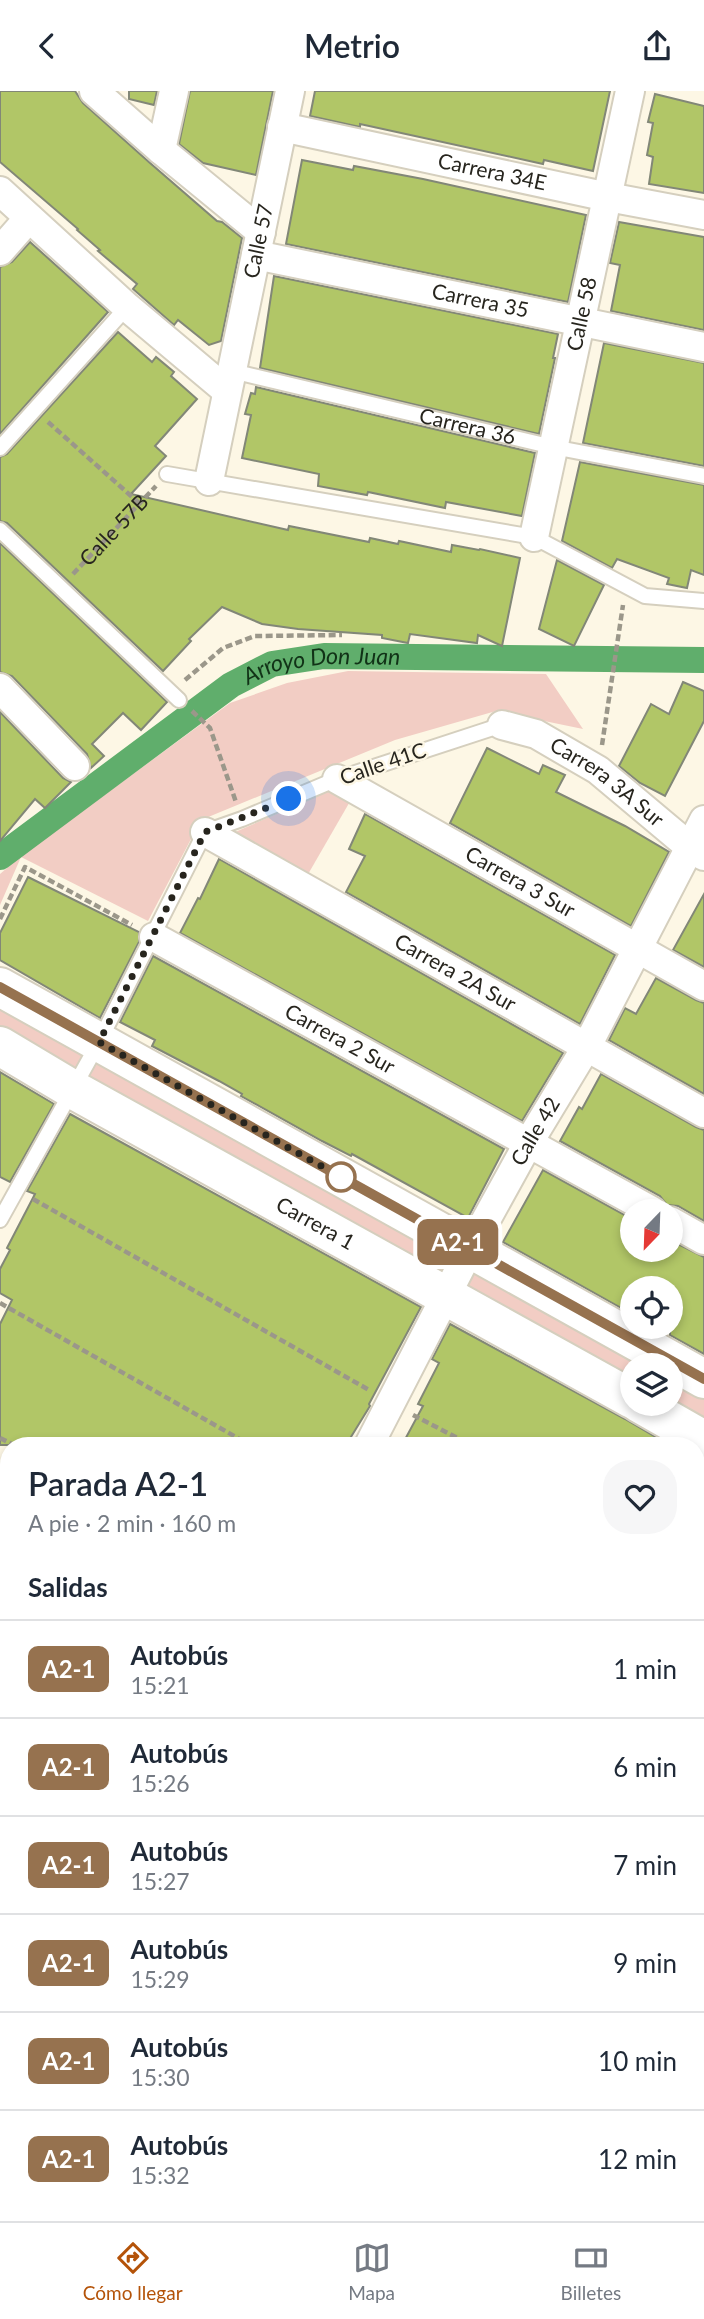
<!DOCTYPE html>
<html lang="es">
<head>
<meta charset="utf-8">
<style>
	body { margin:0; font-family:Lato,sans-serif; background:#f6f6f7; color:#1f2937; height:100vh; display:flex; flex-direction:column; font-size:26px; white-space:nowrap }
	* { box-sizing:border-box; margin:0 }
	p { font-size:23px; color:#747a83 }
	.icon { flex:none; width:38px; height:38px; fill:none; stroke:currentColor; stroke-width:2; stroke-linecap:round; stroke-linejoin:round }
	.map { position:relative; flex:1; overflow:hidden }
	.sheet { position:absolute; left:0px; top:1346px; width:705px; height:786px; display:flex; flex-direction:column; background:#fff; border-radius:28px 28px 0 0; box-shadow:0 4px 10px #0003 }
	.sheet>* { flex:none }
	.badge { padding:0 14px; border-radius:10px; font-size:24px; line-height:46px }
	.needle { width:46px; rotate:203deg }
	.tools { position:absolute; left:620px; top:1108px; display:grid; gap:14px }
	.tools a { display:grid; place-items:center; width:63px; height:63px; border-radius:50%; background:#fff; box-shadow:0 4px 10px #0003; font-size:35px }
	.you { position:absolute; width:35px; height:35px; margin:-18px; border:5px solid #fff; border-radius:50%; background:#1a73e8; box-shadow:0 0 0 10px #1a73e833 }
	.map>.badge { position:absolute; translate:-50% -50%; box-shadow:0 0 0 4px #fff }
	h2 { padding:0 28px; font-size:26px; line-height:63px }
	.round { display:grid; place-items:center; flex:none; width:74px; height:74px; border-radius:28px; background:#f6f6f7 }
	.overview { display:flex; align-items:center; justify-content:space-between; height:119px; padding:0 28px }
	h1 { font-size:33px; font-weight:600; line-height:52px }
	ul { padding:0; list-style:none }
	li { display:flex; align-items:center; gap:21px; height:98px; padding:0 28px; border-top:2px solid #e0e1e3 }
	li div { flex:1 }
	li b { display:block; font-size:26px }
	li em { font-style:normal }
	li .badge { min-width:77px; font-weight:700; text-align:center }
	header { display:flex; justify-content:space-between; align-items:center; height:91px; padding:0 28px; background:#fff; font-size:32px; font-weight:600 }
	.menu { display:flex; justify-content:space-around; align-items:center; height:98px; border-top:2px solid #e0e1e3; background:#fff; font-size:19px; color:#747a83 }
	.menu a { display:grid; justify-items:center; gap:4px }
	.menu .current { color:#b45309 }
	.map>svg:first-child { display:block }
</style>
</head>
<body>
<header><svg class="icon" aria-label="back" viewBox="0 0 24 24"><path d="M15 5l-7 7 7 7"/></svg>Metrio<svg class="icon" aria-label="share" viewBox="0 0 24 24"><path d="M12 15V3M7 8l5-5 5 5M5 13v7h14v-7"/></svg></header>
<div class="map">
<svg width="704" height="2130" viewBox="0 0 704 2130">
	<rect width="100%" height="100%" fill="#fdf7e5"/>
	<g fill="#f2cdc4">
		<polygon points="348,580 546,583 583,638 496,620 395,649 201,729 148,830 21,766 0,814 0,783 21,765 230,612 287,592"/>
		<polygon points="334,698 352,707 307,785 233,742"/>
		<polygon points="0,911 654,1274 632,1274 632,1291 0,935"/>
		<polygon points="670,1283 704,1302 704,1331 670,1312"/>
		<polygon points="0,1632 9,1637 9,1718 0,1708"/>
	</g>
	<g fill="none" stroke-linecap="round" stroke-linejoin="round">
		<g stroke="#60ae6c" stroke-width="26">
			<path id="s1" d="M0,766L231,594L272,573L324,565L704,569"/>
			<polyline points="696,1656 704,1652"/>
			<polyline points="0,1724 9,1735"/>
		</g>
	</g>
	<g fill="#b1c667" stroke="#828777" stroke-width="2">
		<polygon points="0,0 75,0 83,12 150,72 217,130 222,131 242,147 221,250 209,254 178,229 174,234 133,198 137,193 98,160 100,159 77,139 78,138 0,71"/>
		<polygon points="129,0 157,0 154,14 129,8"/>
		<polygon points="190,0 273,0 256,84 203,72 179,53"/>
		<polygon points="315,0 610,0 593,80 544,69 543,73 360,33 360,36 310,25"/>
		<polygon points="655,3 704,15 704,102 649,93 653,66 647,64 653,32 648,31"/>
		<polygon points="302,69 353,79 354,75 423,88 586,124 568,211 286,153"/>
		<polygon points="619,131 704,146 704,239 611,220 620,174 610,172"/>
		<polygon points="30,151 108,221 0,343 0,176 12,171"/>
		<polygon points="274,185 558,243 553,267 555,267 539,343 260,277"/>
		<polygon points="118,241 152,271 156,266 174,281 171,285 197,308 155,355 166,365 131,403 288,439 289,435 369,451 370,447 398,453 399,450 451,461 452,454 479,459 480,458 520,467 502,555 478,544 477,552 410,543 408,552 382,547 382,544 298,538 262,533 222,516 189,548 191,550 163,580 7,432 0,430 0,366 7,363"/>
		<polygon points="604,252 704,272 704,375 583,352"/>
		<polygon points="256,296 535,362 522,425 446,411 445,417 368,401 367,404 318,395 319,383 242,367 251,324 245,323 251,302 255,303"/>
		<polygon points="580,371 704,394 704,484 691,479 687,497 667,493 669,487 617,468 612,477 562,450"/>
		<polygon points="0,452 167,611 141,639 123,622 92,653 104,665 91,677 87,663 12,585 0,581"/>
		<polygon points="557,469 604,494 574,555 539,538"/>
		<polygon points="683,591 704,600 704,630 665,705 640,692 619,675 651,613 669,623"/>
		<polygon points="0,621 63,687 71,691 45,717 35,708 0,750"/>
		<polygon points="487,657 539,683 543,674 565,684 556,701 625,735 669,761 631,835 450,732"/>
		<polygon points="365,723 615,864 580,933 346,801 365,765 349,758"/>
		<polygon points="219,768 563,962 522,1030 180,842 198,807 200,808"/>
		<polygon points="28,786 139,841 139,851 100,927 0,869 0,842"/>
		<polygon points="704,803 704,876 673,859"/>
		<polygon points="153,865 504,1058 468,1127 352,1063 351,1065 322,1050 241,1005 242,1003 219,990 152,955 155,949 120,931"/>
		<polygon points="656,887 696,909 704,912 704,1003 609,949 625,917 636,923"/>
		<polygon points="0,981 54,1013 10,1091 0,1086"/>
		<polygon points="601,983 696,1036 704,1039 704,1130 678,1115 667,1114 660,1105 560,1050 579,1016 582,1018"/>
		<polygon points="70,1023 421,1216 369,1313 370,1315 346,1354 0,1354 0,1233 12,1209 0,1202 0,1178 10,1159 7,1157 35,1103 27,1100"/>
		<polygon points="543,1079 632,1128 632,1158 670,1158 670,1149 704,1166 704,1263 670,1244 670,1197 632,1197 632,1223 503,1151"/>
		<polygon points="450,1233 625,1328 669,1354 402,1354 423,1315 418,1313 439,1272 432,1268"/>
	</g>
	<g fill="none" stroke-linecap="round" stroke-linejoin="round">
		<g stroke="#d5cfbe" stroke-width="18">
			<g id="lane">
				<path id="s3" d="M232,280L553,356L704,385"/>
				<polyline points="0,357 127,216"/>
				<polyline points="167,383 534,446 645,505 704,510"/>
				<polyline points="0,439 179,609"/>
				<polyline points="0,1129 99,951 205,741 242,728 337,688 502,634"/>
				<polyline points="0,1868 9,1872"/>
				<polyline points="412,2130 415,2123"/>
			</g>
		</g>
		<g stroke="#d5cfbe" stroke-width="32">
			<g id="street">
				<polyline points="94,0 161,59 261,141"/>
				<path id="s4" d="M282,36L608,106L704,124"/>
				<polyline points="161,59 174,0"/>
				<polyline points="0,100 127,216 227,300"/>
				<polyline points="0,160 29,127"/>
				<path id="s5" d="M256,164L704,256"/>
				<path id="s6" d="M209,390L290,0"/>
				<path id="s7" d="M534,446L630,0"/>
				<polyline points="0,597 75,675"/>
				<path id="s8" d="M502,634L536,643L598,679L691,757L704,765"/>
				<path id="s9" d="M337,688L704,895"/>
				<path id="s10" d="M205,741L704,1022"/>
				<path id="s11" d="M154,846L652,1120"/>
				<polyline points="670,1130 704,1149"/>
				<path id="s12" d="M369,1354L470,1158L529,1051L587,955L704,729"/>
				<polyline points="696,1498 704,1485"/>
				<polyline points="0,1616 9,1621"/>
				<polyline points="696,1849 704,1837"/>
				<polyline points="696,1878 704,1881"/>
				<polyline points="0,2020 9,2023"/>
				<polyline points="272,2123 284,2130"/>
				<polyline points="48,2130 51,2123"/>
				<polyline points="572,2130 574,2123"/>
			</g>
		</g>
		<g stroke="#d5cfbe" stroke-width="42">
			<g id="secondary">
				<polyline points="0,896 704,1288"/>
				<path id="s13" d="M0,955L72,998L632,1308"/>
				<polyline points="639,1312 704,1349"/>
			</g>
		</g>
		<g stroke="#9b978a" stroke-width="4.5" stroke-dasharray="7 3.5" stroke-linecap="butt">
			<polyline points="48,331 139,412"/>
			<path id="s2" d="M73,483L156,395"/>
			<polyline points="185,589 223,557 255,545 342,544"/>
			<polyline points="192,620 210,637 236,711"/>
			<polyline points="602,654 623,514"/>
			<polyline points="0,828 25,776 132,834"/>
			<polyline points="33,1108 369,1299"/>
			<polyline points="0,1212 250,1354"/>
			<polyline points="413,1324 471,1354"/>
			<polyline points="0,1347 14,1354"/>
			<polyline points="0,1472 9,1477"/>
			<polyline points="0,1739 9,1749"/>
		</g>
		<use href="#lane" stroke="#fff" stroke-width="14"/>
		<use href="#street" stroke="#fff" stroke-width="28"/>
		<use href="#secondary" stroke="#fff" stroke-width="38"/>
	</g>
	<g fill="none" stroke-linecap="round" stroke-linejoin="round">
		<g stroke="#fff" stroke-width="16">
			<polyline id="line" points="0,896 704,1288"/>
		</g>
		<use href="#line" stroke="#96724f" stroke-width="10"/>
		<polyline stroke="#27251e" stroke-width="7" stroke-dasharray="0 12.6" points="289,708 205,741 99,951 341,1086"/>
	</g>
	<circle fill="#fff" stroke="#96724f" stroke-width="3.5" cx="341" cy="1086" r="14"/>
	<g text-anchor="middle" stroke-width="5" stroke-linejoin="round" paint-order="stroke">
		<g font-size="21" fill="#27251e" stroke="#fdf7e5">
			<text dy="7" stroke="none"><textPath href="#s4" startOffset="215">Carrera 34E</textPath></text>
			<text dy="7" stroke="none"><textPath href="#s6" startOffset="245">Calle 57</textPath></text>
			<text dy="7" stroke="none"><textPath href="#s5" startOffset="229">Carrera 35</textPath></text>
			<text dy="7" stroke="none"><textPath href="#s7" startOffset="228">Calle 58</textPath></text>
			<text dy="7" stroke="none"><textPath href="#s3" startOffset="242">Carrera 36</textPath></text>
			<text dy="7" stroke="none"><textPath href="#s2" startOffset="60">Calle 57B</textPath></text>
			<text transform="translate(383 673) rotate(-19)" y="7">Calle 41C</text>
			<text dy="7" stroke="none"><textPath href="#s8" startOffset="121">Carrera 3A Sur</textPath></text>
			<text dy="7" stroke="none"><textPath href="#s9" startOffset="210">Carrera 3 Sur</textPath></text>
			<text dy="7" stroke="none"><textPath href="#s10" startOffset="287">Carrera 2A Sur</textPath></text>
			<text dy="7" stroke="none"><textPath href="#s11" startOffset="212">Carrera 2 Sur</textPath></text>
			<text dy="7" stroke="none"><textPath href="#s12" startOffset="355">Calle 42</textPath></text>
			<text dy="7" stroke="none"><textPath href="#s13" startOffset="362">Carrera 1</textPath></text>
		</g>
		<g font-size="23" font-style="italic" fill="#113217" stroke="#fdf7e5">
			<text dy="8" stroke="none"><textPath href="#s1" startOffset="383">Arroyo Don Juan</textPath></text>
		</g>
	</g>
</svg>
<div class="tools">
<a><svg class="needle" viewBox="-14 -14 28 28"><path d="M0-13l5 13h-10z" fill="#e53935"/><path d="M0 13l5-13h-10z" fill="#747a83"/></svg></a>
<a><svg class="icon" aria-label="locate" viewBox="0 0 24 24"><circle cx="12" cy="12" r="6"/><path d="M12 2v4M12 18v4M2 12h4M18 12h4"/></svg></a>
<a><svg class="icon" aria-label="layers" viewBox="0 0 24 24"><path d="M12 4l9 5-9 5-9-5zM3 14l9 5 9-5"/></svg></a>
</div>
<div class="you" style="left:289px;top:708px"></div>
<b class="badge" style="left:458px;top:1151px;background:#96724f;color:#fff">A2-1</b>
<section class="sheet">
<div class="overview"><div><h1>Parada A2-1</h1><p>A pie · 2 min · 160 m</p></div><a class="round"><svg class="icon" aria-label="heart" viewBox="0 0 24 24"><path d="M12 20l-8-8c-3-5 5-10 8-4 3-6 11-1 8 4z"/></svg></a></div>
<h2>Salidas</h2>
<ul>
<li><span class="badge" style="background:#96724f;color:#fff">A2-1</span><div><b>Autobús</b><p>15:21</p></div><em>1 min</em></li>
<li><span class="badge" style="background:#96724f;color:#fff">A2-1</span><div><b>Autobús</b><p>15:26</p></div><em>6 min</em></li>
<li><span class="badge" style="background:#96724f;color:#fff">A2-1</span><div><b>Autobús</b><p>15:27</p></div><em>7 min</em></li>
<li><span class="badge" style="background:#96724f;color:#fff">A2-1</span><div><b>Autobús</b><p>15:29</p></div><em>9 min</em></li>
<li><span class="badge" style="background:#96724f;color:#fff">A2-1</span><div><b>Autobús</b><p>15:30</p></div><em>10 min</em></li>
<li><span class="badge" style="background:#96724f;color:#fff">A2-1</span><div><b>Autobús</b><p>15:32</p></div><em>12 min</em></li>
</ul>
</section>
</div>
<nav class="menu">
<a class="current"><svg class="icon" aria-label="directions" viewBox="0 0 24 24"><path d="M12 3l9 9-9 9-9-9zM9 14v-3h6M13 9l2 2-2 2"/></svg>Cómo llegar</a>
<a><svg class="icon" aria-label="map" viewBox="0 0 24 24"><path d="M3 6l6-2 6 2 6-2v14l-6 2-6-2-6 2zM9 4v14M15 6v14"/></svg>Mapa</a>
<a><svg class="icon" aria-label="tickets" viewBox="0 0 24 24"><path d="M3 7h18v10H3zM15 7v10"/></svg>Billetes</a>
</nav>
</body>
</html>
